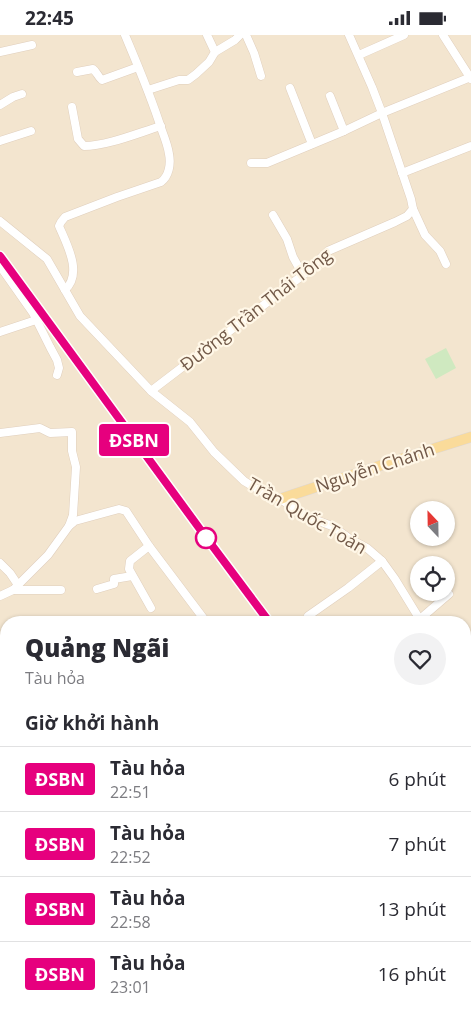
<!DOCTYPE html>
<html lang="vi">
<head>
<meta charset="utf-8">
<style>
	body { margin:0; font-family:"Open Sans",sans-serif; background:#f2f2f3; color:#2b2b33; height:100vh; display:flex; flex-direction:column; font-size:19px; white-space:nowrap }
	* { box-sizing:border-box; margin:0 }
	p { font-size:16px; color:#7c7c81 }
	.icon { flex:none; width:28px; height:28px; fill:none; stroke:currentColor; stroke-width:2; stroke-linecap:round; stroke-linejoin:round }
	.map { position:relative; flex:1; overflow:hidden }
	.drawer { position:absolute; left:0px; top:581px; width:471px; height:401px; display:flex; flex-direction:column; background:#fff; border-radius:20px 20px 0 0; box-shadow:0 1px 4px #0004 }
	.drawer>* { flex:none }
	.badge { padding:0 10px; border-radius:4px; font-size:18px; line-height:32px }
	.needle { width:32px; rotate:338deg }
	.tools { position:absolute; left:410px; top:466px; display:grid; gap:10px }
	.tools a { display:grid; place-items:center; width:45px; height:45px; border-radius:50%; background:#fff; box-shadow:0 1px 4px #0004; font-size:25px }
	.map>.badge { position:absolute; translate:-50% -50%; box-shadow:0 0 0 2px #fff }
	h2 { padding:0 25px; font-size:19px; line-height:45px }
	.round { display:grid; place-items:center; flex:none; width:52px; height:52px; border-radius:26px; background:#f2f2f3 }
	.summary { display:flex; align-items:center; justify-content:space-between; height:85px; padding:0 25px }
	h1 { font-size:24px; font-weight:800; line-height:38px }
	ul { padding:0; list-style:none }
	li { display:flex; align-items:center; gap:15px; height:65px; padding:0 25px; border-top:1px solid #e1e1e2 }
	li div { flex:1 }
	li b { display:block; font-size:19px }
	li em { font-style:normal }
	li .badge { min-width:55px; font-weight:700; text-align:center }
	.status { display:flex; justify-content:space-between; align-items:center; height:35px; padding:0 25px; background:#fff; direction:ltr }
	.status svg { height:14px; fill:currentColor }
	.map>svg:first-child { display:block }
</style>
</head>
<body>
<div class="status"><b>22:45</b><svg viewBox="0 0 49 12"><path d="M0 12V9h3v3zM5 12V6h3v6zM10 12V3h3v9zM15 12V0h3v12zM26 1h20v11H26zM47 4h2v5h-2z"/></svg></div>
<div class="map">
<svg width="471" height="982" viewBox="0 0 471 982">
	<rect width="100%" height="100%" fill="#fcf3e1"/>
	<path fill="#f3e5cf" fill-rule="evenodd" d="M0,0H471V982H0ZM419,475H446V502H419ZM419,530H446V558H419ZM6,588H465V976H6Z"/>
	<polygon fill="#cfe9c0" points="446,313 456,333 436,344 425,324"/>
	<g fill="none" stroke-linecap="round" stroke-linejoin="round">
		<g stroke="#e0cfbd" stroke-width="9">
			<g id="minor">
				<polyline points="246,0 254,18 261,41"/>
				<polyline points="443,0 471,44"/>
				<polyline points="0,17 32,10"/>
				<polyline points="215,17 235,5 240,0"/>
				<polyline points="359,20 404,0"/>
				<path d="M77,37L93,34C97,37 98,42 102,45L138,32"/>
				<polyline points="290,53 312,109"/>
				<polyline points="148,55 179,45 188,45 196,39 209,27 215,17 207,0"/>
				<polyline points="330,61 344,96"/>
				<polyline points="0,70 13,62 22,59"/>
				<path d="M72,72L78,104L84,111C107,111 138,98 161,91"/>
				<polyline points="0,106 31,96"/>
				<polyline points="251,128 267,128 344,96 382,78 471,42"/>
				<polyline points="402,138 471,111"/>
				<polyline points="413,174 425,200 440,216 446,229"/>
				<polyline points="273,180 287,204 293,222 303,240"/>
				<polyline points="0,186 47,224 80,281 151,356 190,387 214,417 244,446 262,457 280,464 308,482 332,491 350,504 367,513 382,526 395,544 422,588"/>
				<polyline points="0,231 33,278 50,312 57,325 59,333 57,340"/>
				<path d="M65,255C83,238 67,210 59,191L61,187L65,182L117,162L161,147C169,141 171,129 169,119C168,111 164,101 161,93C151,61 138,31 125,0"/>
				<polyline points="0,297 36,285"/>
				<polyline points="151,356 303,240 328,216 395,187 407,181 413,174 411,164 382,78 372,52 349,0"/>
				<polyline points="0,398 40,393 50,398 72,397 72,416 76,432 73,480 69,491"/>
				<polyline points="149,511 130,526 129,534 151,573"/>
				<polyline points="0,528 10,538 18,550"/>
				<polyline points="97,554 114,549 114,544 132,541"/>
				<polyline points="13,555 61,555"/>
				<polyline points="0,561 13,555 48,520 69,491 75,486 119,474 126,476 149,511 207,588"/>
				<polyline points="308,581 348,553 382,526"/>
				<polyline points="420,584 449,559"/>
				<polyline points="465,628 471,632"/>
				<polyline points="465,675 471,667"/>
				<polyline points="0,678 6,674"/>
				<polyline points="0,753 6,749"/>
				<polyline points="465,826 471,833"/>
				<polyline points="0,834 6,829"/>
				<polyline points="0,850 6,860"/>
				<polyline points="465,850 471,858"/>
				<polyline points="465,916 471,910"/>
				<polyline points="0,977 3,978 6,982"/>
				<polyline points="234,982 240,976"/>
			</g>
		</g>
		<g stroke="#ddd7d3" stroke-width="11">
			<g id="major">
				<polyline points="280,464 388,428 471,402"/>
				<polyline points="0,705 6,717"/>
				<polyline points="154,976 157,982"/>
			</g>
		</g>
		<use href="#minor" stroke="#fff" stroke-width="8"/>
		<use href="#major" stroke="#fadb9a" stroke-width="10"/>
		<g stroke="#b5a1c4" stroke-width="2.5" stroke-dasharray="8 5" stroke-linecap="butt">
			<polyline points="0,221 205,501 270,588"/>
			<polyline points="465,843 471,851"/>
		</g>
	</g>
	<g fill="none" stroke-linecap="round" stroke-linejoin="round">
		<g stroke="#fff" stroke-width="11">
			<polyline id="line" points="0,221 205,501 270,588"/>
		</g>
		<use href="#line" stroke="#e6007e" stroke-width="8"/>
	</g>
	<circle fill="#fff" stroke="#e6007e" stroke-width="2.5" cx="206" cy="503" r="10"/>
	<g text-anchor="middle" stroke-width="4.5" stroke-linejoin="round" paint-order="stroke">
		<g font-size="18" fill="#725948" stroke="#fff7e7">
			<text transform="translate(256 275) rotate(-38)" y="6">Đường Trần Thái Tông</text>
			<text transform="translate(375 433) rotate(-18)" y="6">Nguyễn Chánh</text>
			<text transform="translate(307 481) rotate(30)" y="6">Trần Quốc Toản</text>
		</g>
	</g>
</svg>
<div class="tools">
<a><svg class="needle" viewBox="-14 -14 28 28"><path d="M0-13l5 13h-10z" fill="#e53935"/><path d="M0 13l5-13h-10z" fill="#7c7c81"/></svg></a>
<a><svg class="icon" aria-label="locate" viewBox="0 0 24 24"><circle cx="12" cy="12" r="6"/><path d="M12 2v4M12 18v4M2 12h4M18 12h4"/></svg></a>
</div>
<b class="badge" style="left:134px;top:405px;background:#e6007e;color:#fff">ĐSBN</b>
<section class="drawer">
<div class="summary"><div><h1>Quảng Ngãi</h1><p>Tàu hỏa</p></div><a class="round"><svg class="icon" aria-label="heart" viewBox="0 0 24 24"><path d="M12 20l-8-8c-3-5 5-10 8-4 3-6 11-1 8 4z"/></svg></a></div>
<h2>Giờ khởi hành</h2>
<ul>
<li><span class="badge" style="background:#e6007e;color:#fff">ĐSBN</span><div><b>Tàu hỏa</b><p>22:51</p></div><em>6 phút</em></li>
<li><span class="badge" style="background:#e6007e;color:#fff">ĐSBN</span><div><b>Tàu hỏa</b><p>22:52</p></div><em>7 phút</em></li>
<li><span class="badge" style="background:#e6007e;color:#fff">ĐSBN</span><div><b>Tàu hỏa</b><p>22:58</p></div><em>13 phút</em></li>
<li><span class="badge" style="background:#e6007e;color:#fff">ĐSBN</span><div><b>Tàu hỏa</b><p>23:01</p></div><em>16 phút</em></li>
</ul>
</section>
</div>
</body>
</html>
